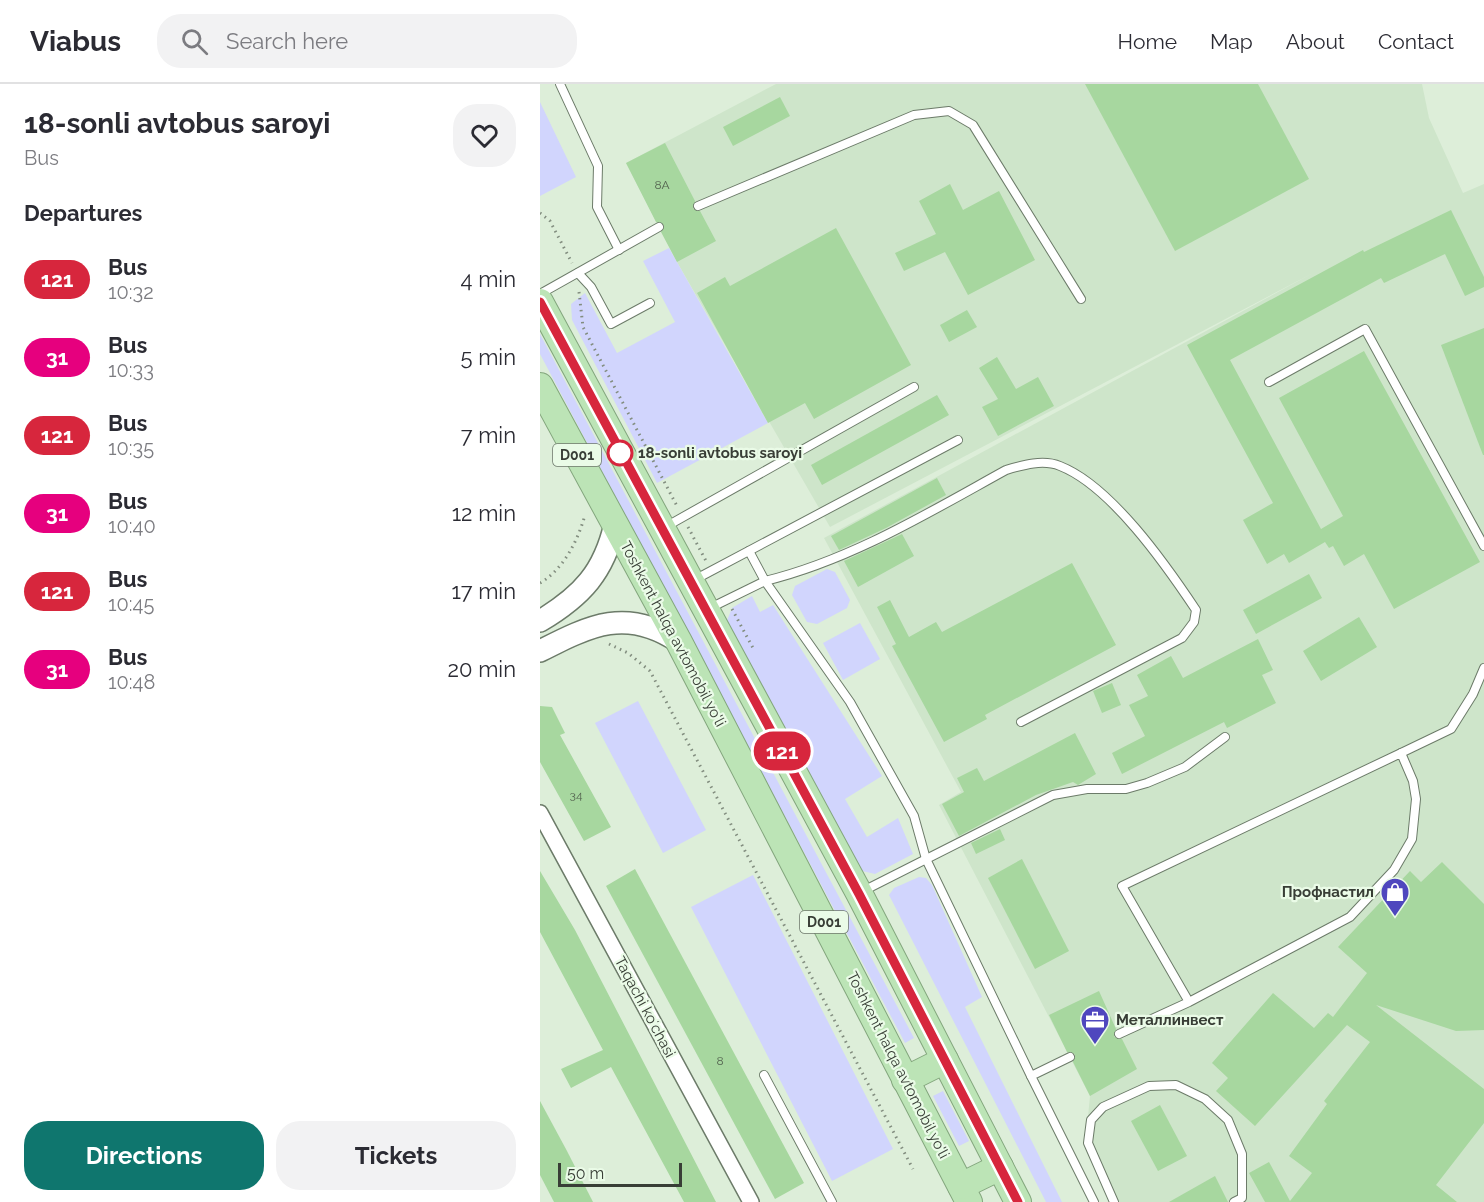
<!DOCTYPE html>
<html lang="en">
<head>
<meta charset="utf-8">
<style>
	body { margin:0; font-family:Raleway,sans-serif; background:#f2f2f3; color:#2b2b33; height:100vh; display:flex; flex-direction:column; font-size:22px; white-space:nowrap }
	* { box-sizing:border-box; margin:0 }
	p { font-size:20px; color:#7c7c81 }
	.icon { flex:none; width:33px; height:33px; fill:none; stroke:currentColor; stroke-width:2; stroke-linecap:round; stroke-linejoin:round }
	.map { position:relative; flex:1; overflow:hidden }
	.panel { display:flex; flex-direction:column; background:#fff; width:540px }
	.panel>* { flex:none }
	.badge { padding:0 12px; border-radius:20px; font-size:21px; line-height:39px }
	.scale { position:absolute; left:18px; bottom:15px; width:124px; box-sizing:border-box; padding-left:6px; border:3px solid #383e36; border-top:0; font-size:16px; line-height:21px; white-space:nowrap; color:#383e36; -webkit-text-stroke:4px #eafbe7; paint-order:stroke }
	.map>.badge { position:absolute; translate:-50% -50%; box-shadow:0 0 0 3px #fff }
	h2 { padding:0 24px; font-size:22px; line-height:54px }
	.round { display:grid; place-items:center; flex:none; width:63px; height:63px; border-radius:24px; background:#f2f2f3 }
	.head { display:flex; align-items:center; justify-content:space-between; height:102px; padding:0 24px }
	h1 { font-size:28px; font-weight:700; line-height:45px }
	.cta { display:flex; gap:12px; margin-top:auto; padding:12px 24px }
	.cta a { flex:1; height:69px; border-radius:24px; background:#0f766e; color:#fff; font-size:24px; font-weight:700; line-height:69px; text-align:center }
	.cta a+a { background:#f2f2f3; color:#2b2b33 }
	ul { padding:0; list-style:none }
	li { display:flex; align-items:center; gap:18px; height:78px; padding:0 24px }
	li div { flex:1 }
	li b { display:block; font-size:22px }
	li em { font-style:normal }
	li .badge { min-width:66px; font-weight:700; text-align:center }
	header { display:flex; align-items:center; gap:36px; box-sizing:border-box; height:84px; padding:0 30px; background:#fff; border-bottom:2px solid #e1e1e2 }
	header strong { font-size:28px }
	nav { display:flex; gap:33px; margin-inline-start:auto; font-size:21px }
	.search { width:420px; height:54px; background:#f2f2f3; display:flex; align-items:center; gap:15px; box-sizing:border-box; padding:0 21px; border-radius:24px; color:#7c7c81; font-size:22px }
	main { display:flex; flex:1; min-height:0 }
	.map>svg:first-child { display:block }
</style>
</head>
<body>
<header>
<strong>Viabus</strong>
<div class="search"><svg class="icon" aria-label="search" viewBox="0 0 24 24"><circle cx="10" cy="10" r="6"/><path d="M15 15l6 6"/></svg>Search here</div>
<nav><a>Home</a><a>Map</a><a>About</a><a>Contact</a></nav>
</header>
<main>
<section class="panel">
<div class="head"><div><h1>18-sonli avtobus saroyi</h1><p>Bus</p></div><a class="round"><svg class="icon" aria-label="heart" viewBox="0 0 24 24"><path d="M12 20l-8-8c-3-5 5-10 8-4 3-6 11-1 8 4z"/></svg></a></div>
<h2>Departures</h2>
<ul>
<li><span class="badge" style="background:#d7263d;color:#fff">121</span><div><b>Bus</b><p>10:32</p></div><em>4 min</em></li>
<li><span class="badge" style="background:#e6007e;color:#fff">31</span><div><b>Bus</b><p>10:33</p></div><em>5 min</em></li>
<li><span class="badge" style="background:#d7263d;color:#fff">121</span><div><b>Bus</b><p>10:35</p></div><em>7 min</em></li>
<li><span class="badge" style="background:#e6007e;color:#fff">31</span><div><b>Bus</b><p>10:40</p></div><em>12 min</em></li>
<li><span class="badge" style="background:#d7263d;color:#fff">121</span><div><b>Bus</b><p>10:45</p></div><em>17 min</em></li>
<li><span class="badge" style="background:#e6007e;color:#fff">31</span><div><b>Bus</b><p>10:48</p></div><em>20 min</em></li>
</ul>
<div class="cta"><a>Directions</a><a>Tickets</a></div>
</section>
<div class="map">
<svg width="944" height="1118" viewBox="0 0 944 1118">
	<rect width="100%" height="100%" fill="#ddeed9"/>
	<polygon fill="#cee5ca" points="236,0 882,0 889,34 923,109 944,100 944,1118 570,1118 545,1064 550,1012 399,721 421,708 284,454 773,189 290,443 137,178 86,79"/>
	<g fill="#d1d5fd">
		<polygon points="0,18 36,93 0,112"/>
		<polygon points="129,164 228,339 117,399 32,236 31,220 45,209 77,269 135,238 103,177"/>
		<polygon points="0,250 374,954 365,959 0,270"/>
		<polygon points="287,485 295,488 310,516 307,524 277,540 267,538 252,511 255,502"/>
		<polygon points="212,512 220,528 233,521 342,692 305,715 327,753 358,734 373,770 335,790 318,786 186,539 192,524"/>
		<polygon points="320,539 340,575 303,596 283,559"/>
		<polygon points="98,617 166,746 123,769 55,639"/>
		<polygon points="213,791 353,1065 292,1097 151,823"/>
		<polygon points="379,793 386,794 392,801 442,913 425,923 522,1118 506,1118 349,811 354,804"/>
		<polygon points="403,1007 429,1057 419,1062 393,1012"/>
	</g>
	<g fill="#a7d79f">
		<polygon points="545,0 718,0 769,95 635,167"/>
		<polygon points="240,13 250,32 193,62 183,43"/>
		<polygon points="125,59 155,117 153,125 160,127 176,157 137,178 121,148 124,141 116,138 86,79"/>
		<polygon points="410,100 423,126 459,107 495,176 428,211 405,168 364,187 355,169 396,150 379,117"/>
		<polygon points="911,126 944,193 944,203 925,212 905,170 844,199 841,194 690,276 781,445 803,432 739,314 824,267 940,478 854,525 824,470 804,482 793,462 789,464 785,458 749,479 744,470 727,480 703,436 733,419 647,261 823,166 824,168"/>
		<polygon points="296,144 371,281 274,335 265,319 228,339 157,209 185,193 190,202"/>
		<polygon points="427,226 437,243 409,258 400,241"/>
		<polygon points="944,244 944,371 943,371 901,261"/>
		<polygon points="457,273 476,305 498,293 514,322 458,352 442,323 458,315 439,284"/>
		<polygon points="397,311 409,331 282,401 271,381"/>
		<polygon points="397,394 406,411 346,444 299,466 291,452"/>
		<polygon points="362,450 374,472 318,503 304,477"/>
		<polygon points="532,479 576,561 445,631 447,635 404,658 352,562 356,560 337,523 350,516 369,553 396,538 402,548"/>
		<polygon points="769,490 782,514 716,550 703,526"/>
		<polygon points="819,533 837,563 781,597 763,567"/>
		<polygon points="718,555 733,586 722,591 736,619 687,644 684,638 582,690 572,669 605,652 589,621 608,612 597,591 631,572 643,594"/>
		<polygon points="572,599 581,621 562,629 553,607"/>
		<polygon points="0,622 12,623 25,649 20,651 71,743 44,757 0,678"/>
		<polygon points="535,649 556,690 538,701 533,698 496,711 419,752 402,720 424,708 417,694 437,684 444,697"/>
		<polygon points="460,745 465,756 436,770 431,759"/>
		<polygon points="482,775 529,867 495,885 448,794"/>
		<polygon points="902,778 944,820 944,946 916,947 836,921 944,1005 944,1039 896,1101 917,1118 725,1118 709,1089 729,1078 750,1117 772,1089 749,1072 787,1020 784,1017 830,958 807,941 715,1042 676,1007 688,994 672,979 733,909 774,944 788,929 793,933 827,889 798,863 870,787 881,798"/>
		<polygon points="95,785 264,1099 235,1115 66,802"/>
		<polygon points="0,787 35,846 176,1118 144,1118 71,983 31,1004 21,985 63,966 0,848"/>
		<polygon points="559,907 576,945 574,953 582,955 597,985 550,1012 533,978 535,970 527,968 509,931"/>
		<polygon points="0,1017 27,1067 53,1118 14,1118 0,1091"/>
		<polygon points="620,1021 647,1072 618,1087 591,1037"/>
		<polygon points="675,1092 688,1118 629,1118"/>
	</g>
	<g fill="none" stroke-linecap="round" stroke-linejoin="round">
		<g stroke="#6c7b69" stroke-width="10">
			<g id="service">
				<polyline points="20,0 58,82 57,123 79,166"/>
				<polyline points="158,122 374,31 409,27 433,41 541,215"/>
				<polyline points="38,189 51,203 71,240 110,219"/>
				<polyline points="0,210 119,143"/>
				<polyline points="729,298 825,245 944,462"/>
				<polyline points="127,442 374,303"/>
				<path d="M209,467L225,497C311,476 388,429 466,386C483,381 503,375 520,382C571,402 626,481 656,526L654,538L642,554L481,638"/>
				<polyline points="154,496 418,356"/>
				<polyline points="170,524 225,497 310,618 374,732 386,775 491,992"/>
				<polyline points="861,669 911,645 933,610 944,584"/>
				<polyline points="323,807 513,711 547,705 586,705 607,699 645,683 685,653"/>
				<polyline points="579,950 649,918 810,833 854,786 872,755 876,715 873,697 861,669 582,802 649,918"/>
				<polyline points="530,973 491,992 554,1118"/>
				<polyline points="224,991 292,1118"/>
				<polyline points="574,1118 548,1059 551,1036 563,1023 609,1002 636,1001 665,1015 688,1036 702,1070 702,1114 694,1118"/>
			</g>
		</g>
		<g stroke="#6c7b69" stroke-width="18">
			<polyline id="minor" points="0,729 211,1118"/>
		</g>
		<g stroke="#6c7b69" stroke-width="24">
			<g id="secondary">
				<path d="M0,537C42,512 64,488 75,440"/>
				<path d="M0,567C51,541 87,523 139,558"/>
			</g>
		</g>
		<g stroke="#83a67d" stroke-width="28">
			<g id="trunk">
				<polyline points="0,218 319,809 478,1118"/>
				<polyline points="0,302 139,558 429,1118"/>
				<polyline points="365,996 405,976"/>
				<polyline points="421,1102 460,1083"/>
			</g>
		</g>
		<g stroke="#828d7f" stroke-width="3" stroke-dasharray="1.5 4.5" stroke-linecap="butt">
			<polyline points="0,129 10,137 32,179"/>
			<polyline points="39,208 43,243 138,424"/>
			<polyline points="148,443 166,477"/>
			<path d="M0,499C24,485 38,456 45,431"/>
			<polyline points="192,525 213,564"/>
			<polyline points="69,560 88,569 110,587 373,1085"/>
		</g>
		<use href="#service" stroke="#fff" stroke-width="8"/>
		<use href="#minor" stroke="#fff" stroke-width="15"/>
		<use href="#secondary" stroke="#fff" stroke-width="21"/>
		<use href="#trunk" stroke="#bce4b6" stroke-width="26"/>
	</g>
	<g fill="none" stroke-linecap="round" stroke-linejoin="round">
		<g stroke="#fff" stroke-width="14">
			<polyline id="line" points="0,218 319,810 478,1118"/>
		</g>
		<use href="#line" stroke="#d7263d" stroke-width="9"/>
	</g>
	<defs>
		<g id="shop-pin" transform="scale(1.5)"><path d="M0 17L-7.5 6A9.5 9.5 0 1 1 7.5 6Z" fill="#4f47be" stroke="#eafbe7"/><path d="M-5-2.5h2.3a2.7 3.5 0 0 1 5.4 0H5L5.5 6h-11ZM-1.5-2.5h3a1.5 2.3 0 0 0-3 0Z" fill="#fff"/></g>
		<g id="office-pin" transform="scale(1.5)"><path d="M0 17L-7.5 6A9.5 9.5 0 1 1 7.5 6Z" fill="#4f47be" stroke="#eafbe7"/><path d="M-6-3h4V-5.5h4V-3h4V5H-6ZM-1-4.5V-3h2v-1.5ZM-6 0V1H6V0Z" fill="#fff"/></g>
	</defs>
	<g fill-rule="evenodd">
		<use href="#shop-pin" x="855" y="808"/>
		<use href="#office-pin" x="555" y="936"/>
	</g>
	<circle fill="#fff" stroke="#d7263d" stroke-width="3" cx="80" cy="369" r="12"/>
	<g text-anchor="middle" stroke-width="4.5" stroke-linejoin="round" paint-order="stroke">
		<g font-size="12" fill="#546450">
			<text x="122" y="105">8A</text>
			<text x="36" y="715">34</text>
			<text x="180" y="981">8</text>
		</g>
		<g fill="#eafbe7" stroke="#6d776b" stroke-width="1.5">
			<rect x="13" y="360" width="48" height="22" rx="4.5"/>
			<rect x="260" y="827" width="48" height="22" rx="4.5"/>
		</g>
		<g font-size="14" font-weight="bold" fill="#383e36">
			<text x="37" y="376">D001</text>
			<text x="284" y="843">D001</text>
		</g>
		<g font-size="15" font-weight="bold" fill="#383e36" stroke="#eafbe7" text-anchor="start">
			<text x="98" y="374">18-sonli avtobus saroyi</text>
		</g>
		<g font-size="15" fill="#383e36" stroke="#eafbe7">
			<text transform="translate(133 550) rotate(62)" y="5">Toshkent halqa avtomobil yo'li</text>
			<text transform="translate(105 923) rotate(62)" y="5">Taqachi koʻchasi</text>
			<text transform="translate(358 981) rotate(63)" y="5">Toshkent halqa avtomobil yo'li</text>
		</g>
		<g font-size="15" font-weight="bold" fill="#383e36" stroke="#eafbe7" text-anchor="end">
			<text x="834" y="813">Профнастил</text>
			<text x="576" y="941" text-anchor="start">Металлинвест</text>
		</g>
	</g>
</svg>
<div class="scale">50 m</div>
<b class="badge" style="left:242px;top:667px;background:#d7263d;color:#fff">121</b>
</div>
</main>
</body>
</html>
